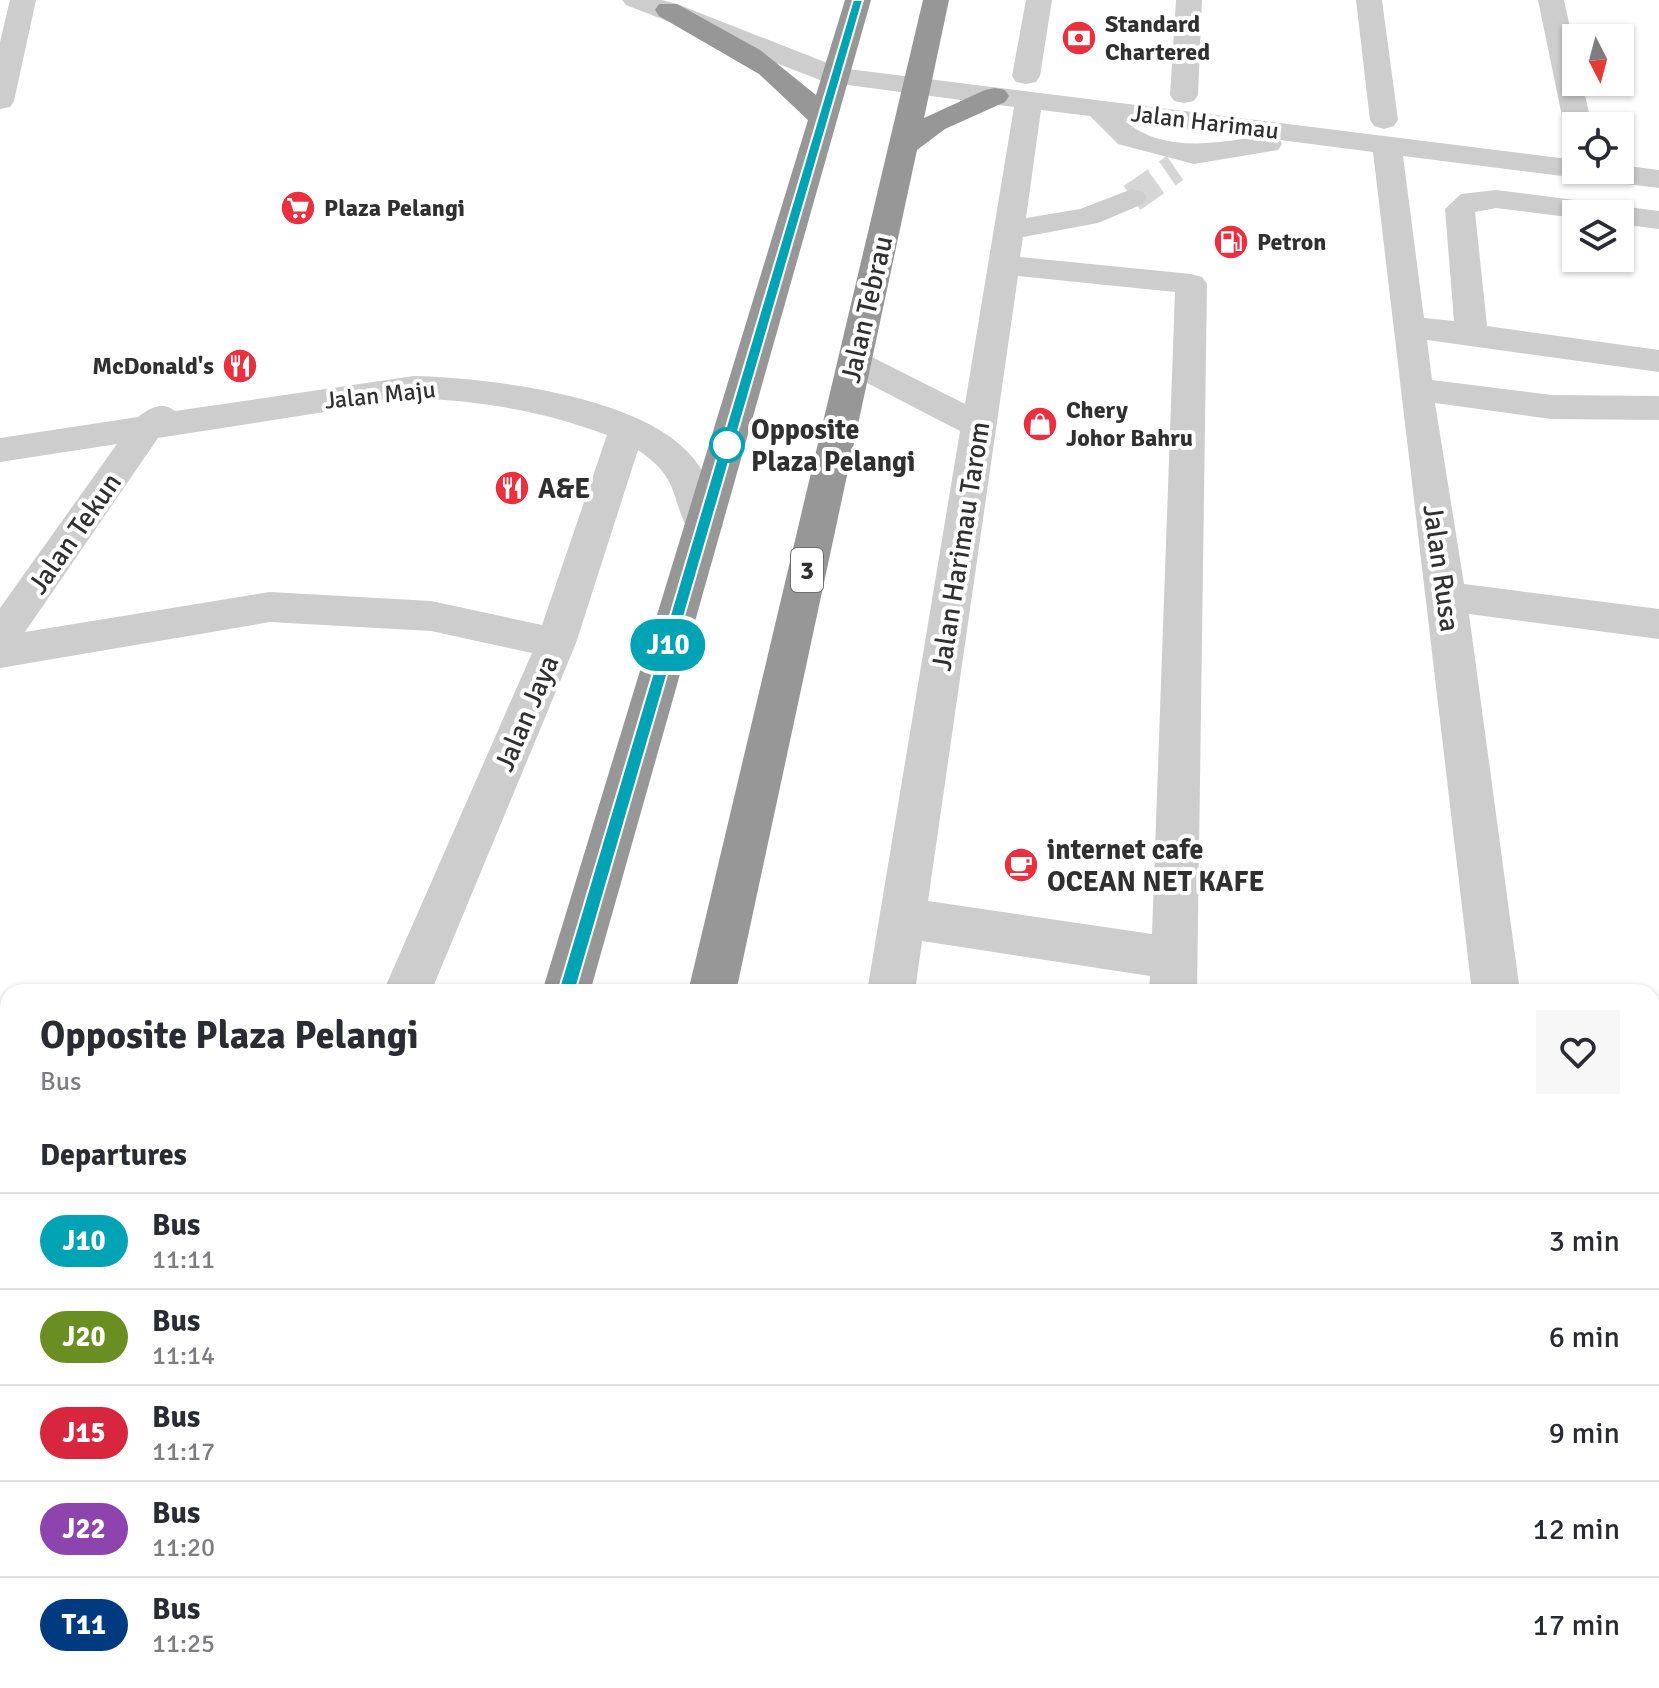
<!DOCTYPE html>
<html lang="en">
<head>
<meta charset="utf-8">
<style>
	body { margin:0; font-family:Signika,sans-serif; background:#f7f7f7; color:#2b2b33; height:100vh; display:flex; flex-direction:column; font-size:30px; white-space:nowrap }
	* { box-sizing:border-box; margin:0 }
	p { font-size:26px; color:#7c7c81 }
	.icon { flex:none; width:44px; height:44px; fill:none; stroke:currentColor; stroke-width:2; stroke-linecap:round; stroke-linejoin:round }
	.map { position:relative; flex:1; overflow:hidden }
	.panel { position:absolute; left:0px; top:984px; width:1660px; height:704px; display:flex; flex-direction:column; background:#fff; border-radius:24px 24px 0 0; box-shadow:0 2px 6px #0004 }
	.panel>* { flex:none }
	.badge { padding:0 16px; border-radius:26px; font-size:28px; line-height:52px }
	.needle { width:52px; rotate:174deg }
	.tools { position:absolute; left:1562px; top:24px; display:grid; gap:16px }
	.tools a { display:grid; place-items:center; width:72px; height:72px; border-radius:0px; background:#fff; box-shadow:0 2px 6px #0004; font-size:40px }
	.map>.badge { position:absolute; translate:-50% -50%; box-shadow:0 0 0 4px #fff }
	h2 { padding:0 40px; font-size:30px; line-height:72px }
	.round { display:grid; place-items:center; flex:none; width:84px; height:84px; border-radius:0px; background:#f7f7f7 }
	.head { display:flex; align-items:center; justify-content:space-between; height:136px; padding:0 40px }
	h1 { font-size:38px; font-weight:800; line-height:60px }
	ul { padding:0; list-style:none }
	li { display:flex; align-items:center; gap:24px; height:96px; padding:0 40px; border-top:2px solid #e1e1e2 }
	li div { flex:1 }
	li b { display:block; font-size:30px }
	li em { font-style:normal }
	li .badge { min-width:88px; font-weight:700; text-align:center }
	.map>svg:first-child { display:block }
</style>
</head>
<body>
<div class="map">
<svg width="1659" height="1688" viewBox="0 0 1659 1688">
	<rect width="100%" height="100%" fill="#fff"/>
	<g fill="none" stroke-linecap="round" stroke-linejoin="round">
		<polyline stroke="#d6d6d6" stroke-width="29" stroke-dasharray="29 14" stroke-linecap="butt" points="1132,198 1175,168"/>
		<g fill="#cdcdcd" fill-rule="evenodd">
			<polygon points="10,0 36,0 14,101 10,107 0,109 0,42"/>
			<path d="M622,0H662L677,4L840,68L1576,160V170H1620V165L1659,170V188L1403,156L1424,318L1454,321L1445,209L1461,194L1496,190L1659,211V229L1620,224V214H1576V218L1496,208L1475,212L1487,326L1659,350V372L1427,340L1432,380L1551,395L1659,396V420L1551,419L1435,403L1464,584L1659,609V639L1469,614L1520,992H1472L1373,152L1280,140L1282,144L1278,150L1194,164L1118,144L1090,116L1041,110L1026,218L1080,209L1132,189L1143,192L1147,198L1143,204L1098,223L1023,237L1020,257L1191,274L1202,277L1207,284L1197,992H1149L1150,976L922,941L915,992H867L960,431L842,370L837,362L842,354L854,351L866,354L965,404L1014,107L825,82L626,5ZM1125,121L1255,137C1211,144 1162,152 1125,121ZM1018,276L1175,292L1152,934L928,901Z"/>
			<polygon points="1026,0 1052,0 1040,76 1036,82 1026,84 1016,82 1012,76"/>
			<polygon points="1176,0 1202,0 1198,95 1194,101 1184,103 1174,101 1170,95"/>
			<polygon points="1356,0 1382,0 1398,120 1394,126 1384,129 1374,126 1370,120"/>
			<polygon points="1538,0 1564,0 1576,54 1576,82 1582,82 1592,126 1576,126 1576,134 1568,132 1564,126"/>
			<path d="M414,376C490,378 645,396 694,459C710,478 714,504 723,526L717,536L704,540L691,536C669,496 681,479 638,450L576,643L431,992H383L532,653L431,631L270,622L0,668V608L117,444L0,462V438L138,417C150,408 162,401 175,411ZM414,398C482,401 543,411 607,435L542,625L431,601L270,592L25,632L158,438Z"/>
			<polygon points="8,1130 8,1180 0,1182 0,1132"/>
			<polygon points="1652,1212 1659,1213 1659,1265 1652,1264"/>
			<polygon points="101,1680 163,1680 160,1688 98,1688"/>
			<polygon points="752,1680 814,1680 813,1688 751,1688"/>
			<polygon points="1125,1680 1187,1680 1186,1688 1124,1688"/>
			<polygon points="1548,1680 1610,1680 1611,1688 1549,1688"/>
		</g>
		<g fill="#979797" fill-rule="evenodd">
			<polygon points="845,0 871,0 590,992 542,992 808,120 759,74 659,16 655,10 659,4 677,4 760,50 816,95"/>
			<polygon points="923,0 949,0 924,118 985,90 995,88 1005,90 1009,96 1005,102 945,129 917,150 736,992 688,992"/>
			<polygon points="333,1680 395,1680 393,1688 331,1688"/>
			<polygon points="526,1680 588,1680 586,1688 524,1688"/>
		</g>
	</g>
	<polygon fill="#00a3b4" stroke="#fff" stroke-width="2" points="853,0 863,0 575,992 566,1000 558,992"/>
	<defs>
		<g id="bank-disc" transform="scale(1.8)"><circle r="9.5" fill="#ea2f3f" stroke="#fff"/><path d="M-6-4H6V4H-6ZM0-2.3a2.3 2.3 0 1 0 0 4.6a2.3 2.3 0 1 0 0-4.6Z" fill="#fff"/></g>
		<g id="supermarket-disc" transform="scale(1.8)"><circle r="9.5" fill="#ea2f3f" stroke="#fff"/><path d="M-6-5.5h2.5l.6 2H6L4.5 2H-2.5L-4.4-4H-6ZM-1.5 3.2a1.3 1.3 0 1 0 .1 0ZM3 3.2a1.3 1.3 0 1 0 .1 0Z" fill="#fff"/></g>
		<g id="fuel-disc" transform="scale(1.8)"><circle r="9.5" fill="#ea2f3f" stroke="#fff"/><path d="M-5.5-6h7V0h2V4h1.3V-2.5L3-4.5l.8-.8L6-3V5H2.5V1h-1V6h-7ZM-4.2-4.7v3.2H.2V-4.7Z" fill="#fff"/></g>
		<g id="restaurant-disc" transform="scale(1.8)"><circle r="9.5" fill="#ea2f3f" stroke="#fff"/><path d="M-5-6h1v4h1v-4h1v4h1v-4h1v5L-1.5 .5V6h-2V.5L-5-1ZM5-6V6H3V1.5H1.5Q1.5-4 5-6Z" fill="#fff"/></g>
		<g id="shop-disc" transform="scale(1.8)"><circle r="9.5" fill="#ea2f3f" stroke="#fff"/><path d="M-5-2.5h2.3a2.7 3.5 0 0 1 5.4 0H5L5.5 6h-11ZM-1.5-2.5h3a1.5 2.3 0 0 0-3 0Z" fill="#fff"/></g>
		<g id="cafe-disc" transform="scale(1.8)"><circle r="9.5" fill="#ea2f3f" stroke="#fff"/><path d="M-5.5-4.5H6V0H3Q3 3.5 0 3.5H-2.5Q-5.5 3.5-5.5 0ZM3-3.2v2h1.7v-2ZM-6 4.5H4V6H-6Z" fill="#fff"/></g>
	</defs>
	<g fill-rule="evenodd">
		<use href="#bank-disc" x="1079" y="38"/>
		<use href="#supermarket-disc" x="298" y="208"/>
		<use href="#fuel-disc" x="1231" y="242"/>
		<use href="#restaurant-disc" x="240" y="366"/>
		<use href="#shop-disc" x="1040" y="424"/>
		<use href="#restaurant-disc" x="512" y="488"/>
		<use href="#cafe-disc" x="1021" y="865"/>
	</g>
	<circle fill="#fff" stroke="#00a3b4" stroke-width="4" cx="727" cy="445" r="16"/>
	<g text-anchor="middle" stroke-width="8" stroke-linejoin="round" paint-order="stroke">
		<g font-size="24" font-weight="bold" fill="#303030" stroke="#fff" text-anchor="start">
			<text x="1105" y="32">Standard<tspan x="1105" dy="28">Chartered</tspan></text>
			<text x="324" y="216">Plaza Pelangi</text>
			<text x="1257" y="250">Petron</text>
			<text x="214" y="374" text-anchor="end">McDonald's</text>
			<text x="1066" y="418">Chery<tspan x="1066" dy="28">Johor Bahru</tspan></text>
		</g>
		<g font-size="24" fill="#303030" stroke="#fff">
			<text transform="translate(1205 122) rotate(7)" y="8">Jalan Harimau</text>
			<text transform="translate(380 395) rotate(-6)" y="8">Jalan Maju</text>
		</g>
		<rect fill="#fff" stroke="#6e6e6e" stroke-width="2" x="791" y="548" width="32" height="44" rx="6"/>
		<g font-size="26" font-weight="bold" fill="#303030">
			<text x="807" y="579">3</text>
		</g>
		<g font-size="28" fill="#303030" stroke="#fff">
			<text transform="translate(866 309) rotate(-77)" y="10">Jalan Tebrau</text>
			<text transform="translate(74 533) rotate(-55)" y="10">Jalan Tekun</text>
			<text transform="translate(960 546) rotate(-81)" y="10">Jalan Harimau Tarom</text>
			<text transform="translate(1442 568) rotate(82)" y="10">Jalan Rusa</text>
			<text transform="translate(526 713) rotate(-67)" y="10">Jalan Jaya</text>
		</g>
		<g font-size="28" font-weight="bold" fill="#303030" stroke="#fff" text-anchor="start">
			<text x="751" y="439">Opposite<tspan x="751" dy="32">Plaza Pelangi</tspan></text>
		</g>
		<g font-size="28" font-weight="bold" fill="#303030" stroke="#fff" text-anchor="start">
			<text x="538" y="498">A&amp;E</text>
			<text x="1047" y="859">internet cafe<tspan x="1047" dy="32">OCEAN NET KAFE</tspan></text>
		</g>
	</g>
</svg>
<div class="tools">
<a><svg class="needle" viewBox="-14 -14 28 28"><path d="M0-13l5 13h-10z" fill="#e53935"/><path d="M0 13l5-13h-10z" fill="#7c7c81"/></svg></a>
<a><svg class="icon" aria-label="locate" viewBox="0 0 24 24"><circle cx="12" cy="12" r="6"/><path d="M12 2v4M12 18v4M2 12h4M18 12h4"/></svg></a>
<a><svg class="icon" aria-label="layers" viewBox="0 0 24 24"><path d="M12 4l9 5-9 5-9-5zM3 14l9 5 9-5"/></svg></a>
</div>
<b class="badge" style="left:668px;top:645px;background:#00a3b4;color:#fff">J10</b>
<section class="panel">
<div class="head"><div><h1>Opposite Plaza Pelangi</h1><p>Bus</p></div><a class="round"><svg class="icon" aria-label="heart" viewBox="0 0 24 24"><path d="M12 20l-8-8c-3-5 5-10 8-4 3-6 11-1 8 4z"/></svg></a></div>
<h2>Departures</h2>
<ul>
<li><span class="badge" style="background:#00a3b4;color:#fff">J10</span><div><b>Bus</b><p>11:11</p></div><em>3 min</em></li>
<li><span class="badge" style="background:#6b8e23;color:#fff">J20</span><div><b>Bus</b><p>11:14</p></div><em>6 min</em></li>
<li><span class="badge" style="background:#d7263d;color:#fff">J15</span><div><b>Bus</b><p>11:17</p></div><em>9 min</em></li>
<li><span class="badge" style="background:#8e44ad;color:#fff">J22</span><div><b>Bus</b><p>11:20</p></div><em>12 min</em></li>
<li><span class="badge" style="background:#003b80;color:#fff">T11</span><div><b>Bus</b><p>11:25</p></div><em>17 min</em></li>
</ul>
</section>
</div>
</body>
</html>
